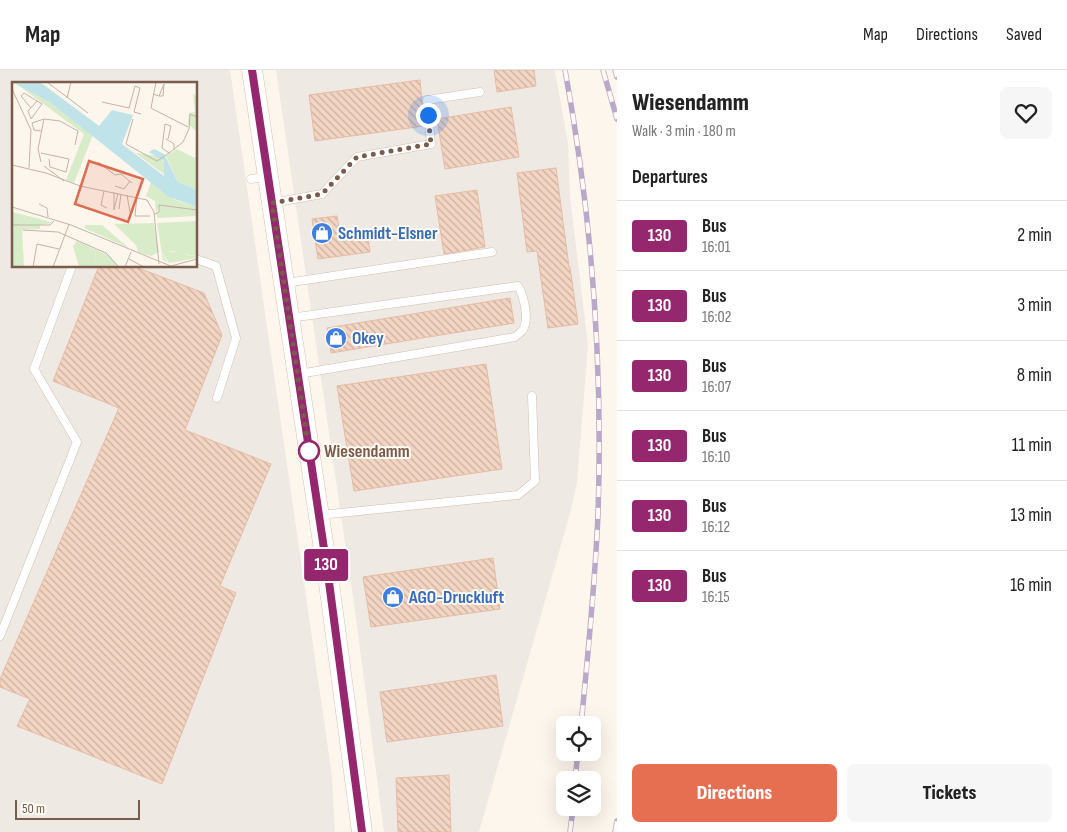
<!DOCTYPE html>
<html lang="en">
<head>
<meta charset="utf-8">
<style>
	body { margin:0; font-family:"Sofia Sans Condensed",sans-serif; background:#f6f6f6; color:#222; height:100vh; display:flex; flex-direction:column; font-size:19px; white-space:nowrap }
	* { box-sizing:border-box; margin:0 }
	p { font-size:16px; color:#767676 }
	.icon { flex:none; width:28px; height:28px; fill:none; stroke:currentColor; stroke-width:2; stroke-linecap:round; stroke-linejoin:round }
	.map { position:relative; flex:1; overflow:hidden }
	.sheet { display:flex; flex-direction:column; background:#fff; width:450px }
	.sheet>* { flex:none }
	.badge { padding:0 10px; border-radius:4px; font-size:18px; line-height:32px }
	.tools { position:absolute; left:556px; top:646px; display:grid; gap:10px }
	.tools a { display:grid; place-items:center; width:45px; height:45px; border-radius:8px; background:#fff; box-shadow:0 5px 20px #0002; font-size:25px }
	.scale { position:absolute; left:15px; bottom:12px; width:125px; box-sizing:border-box; padding-left:5px; border:2px solid #7a5c4d; border-top:0; font-size:14px; line-height:18px; white-space:nowrap; color:#7a5c4d; -webkit-text-stroke:4px #fffaf3; paint-order:stroke }
	.you { position:absolute; width:25px; height:25px; margin:-12px; border:4px solid #fff; border-radius:50%; background:#1a73e8; box-shadow:0 0 0 8px #1a73e833 }
	.map>.badge { position:absolute; translate:-50% -50%; box-shadow:0 0 0 2px #fff }
	h2 { padding:0 15px; font-size:19px; line-height:45px }
	.round { display:grid; place-items:center; flex:none; width:52px; height:52px; border-radius:8px; background:#f6f6f6 }
	.headline { display:flex; align-items:center; justify-content:space-between; height:85px; padding:0 15px }
	h1 { font-size:24px; font-weight:800; line-height:38px }
	.action { display:flex; gap:10px; margin-top:auto; padding:10px 15px }
	.action a { flex:1; height:58px; border-radius:8px; background:#e76f51; color:#fff; font-size:20px; font-weight:800; line-height:58px; text-align:center }
	.action a+a { background:#f6f6f6; color:#222 }
	ul { padding:0; list-style:none }
	li { display:flex; align-items:center; gap:15px; height:70px; padding:0 15px; border-top:1px solid #e0e0e0 }
	li div { flex:1 }
	li b { display:block; font-size:19px }
	li em { font-style:normal }
	li .badge { min-width:55px; font-weight:700; text-align:center }
	header { display:flex; align-items:center; gap:30px; box-sizing:border-box; height:70px; padding:0 25px; background:#fff; border-bottom:1px solid #e0e0e0 }
	header strong { font-size:24px }
	nav { display:flex; gap:28px; margin-inline-start:auto; font-size:18px }
	main { display:flex; flex:1; min-height:0 }
	.map>svg:first-child { display:block }
</style>
</head>
<body>
<header>
<strong>Map</strong>
<nav><a>Map</a><a>Directions</a><a>Saved</a></nav>
</header>
<main>
<div class="map">
<svg width="617" height="762" viewBox="0 0 617 762">
	<defs>
		<pattern id="building-back-hatch" width="6" height="6" patternUnits="userSpaceOnUse" patternTransform="scale(1.25)"><rect width="6" height="6" fill="#f3d5c3"/><path d="M-1 5l2 2M0 0l6 6M5-1l2 2" fill="none" stroke="#cab0a1"/></pattern>
	</defs>
	<rect width="100%" height="100%" fill="#fdf6ec"/>
	<g fill="#efe9e4" fill-rule="evenodd">
		<path d="M0,0H230L332,706L335,762H0ZM14,14H196V196H14Z"/>
		<polygon points="276,0 554,0 556,7 568,73 570,127 588,275 577,413 571,440 479,762 384,762 355,541"/>
	</g>
	<g fill="url(#building-back-hatch)" stroke="#e6bba3">
		<polygon points="494,0 534,0 536,16 497,22"/>
		<polygon points="420,10 424,56 315,71 309,25"/>
		<polygon points="511,37 519,87 445,99 437,49"/>
		<polygon points="556,98 569,197 570,197 578,254 548,258 537,181 527,182 517,103"/>
		<polygon points="477,120 485,177 444,184 435,126"/>
		<polygon points="337,146 340,163 367,159 370,182 318,189 312,149"/>
		<polygon points="99,196 133,196 204,223 222,265 185,360 271,394 220,516 236,523 162,714 17,656 30,629 0,617 0,609 119,338 53,311"/>
		<polygon points="510,228 514,253 331,283 327,258"/>
		<polygon points="486,294 502,399 354,421 337,316"/>
		<polygon points="493,488 500,539 371,557 363,507"/>
		<polygon points="496,605 503,656 387,672 380,622"/>
		<polygon points="449,705 451,762 398,762 396,708"/>
	</g>
	<g fill="none" stroke-linecap="round" stroke-linejoin="round">
		<g stroke="#d1beb0" stroke-width="9">
			<g id="lane">
				<polyline points="251,109 266,107"/>
				<polyline points="272,133 322,124 357,87 431,74 427,30 480,22"/>
				<polyline points="196,189 216,196 236,268 217,328"/>
				<polyline points="286,213 492,182"/>
				<path d="M290,248L518,216C524,226 530,251 522,261C520,263 517,265 515,267L299,304"/>
				<polyline points="320,445 518,425 535,411 532,326"/>
				<polyline points="0,566 77,372 34,299 72,196"/>
			</g>
		</g>
		<g stroke="#d6c0b0" stroke-width="21">
			<polyline id="secondary" points="252,0 329,513 362,762"/>
		</g>
		<use href="#lane" stroke="#fff" stroke-width="8"/>
		<use href="#secondary" stroke="#fff" stroke-width="20"/>
		<g stroke="#b9a8c9" stroke-width="5.5">
			<g id="rail">
				<path d="M565,0C592,146 603,296 598,444C595,515 588,585 581,655"/>
				<polyline points="603,0 617,49"/>
				<polyline points="615,0 617,7"/>
				<polyline points="575,710 578,682"/>
				<polyline points="570,762 573,738"/>
				<polyline points="615,762 617,751"/>
			</g>
		</g>
		<use href="#rail" stroke="#fffaf3" stroke-width="4" stroke-dasharray="11" stroke-linecap="butt"/>
	</g>
	<g fill="none" stroke-linecap="round" stroke-linejoin="round">
		<g stroke="#fff" stroke-width="11">
			<polyline id="line" points="252,0 329,512 362,762"/>
		</g>
		<use href="#line" stroke="#95276e" stroke-width="8"/>
		<polyline stroke="#7a5c4d" stroke-width="5" stroke-dasharray="0 9" points="309,381 272,133 322,124 357,87 431,74 428,45"/>
	</g>
	<defs>
		<g id="shop-disc" transform="scale(1.125)"><circle r="9.5" fill="#3f7fe0" stroke="#fffaf3"/><path d="M-5-2.5h2.3a2.7 3.5 0 0 1 5.4 0H5L5.5 6h-11ZM-1.5-2.5h3a1.5 2.3 0 0 0-3 0Z" fill="#fff"/></g>
	</defs>
	<g fill-rule="evenodd">
		<use href="#shop-disc" x="322" y="163"/>
		<use href="#shop-disc" x="336" y="268"/>
		<use href="#shop-disc" x="393" y="527"/>
	</g>
	<circle fill="#fff" stroke="#95276e" stroke-width="2.5" cx="309" cy="381" r="10"/>
	<g text-anchor="middle" stroke-width="4" stroke-linejoin="round" paint-order="stroke">
		<g font-size="18" font-weight="bold" fill="#366cbe" stroke="#fffaf3" text-anchor="start">
			<text x="338" y="169">Schmidt-Elsner</text>
			<text x="352" y="274">Okey</text>
			<text x="409" y="533">AGO-Druckluft</text>
		</g>
		<g font-size="18" font-weight="bold" fill="#7a5c4d" stroke="#fffaf3" text-anchor="start">
			<text x="324" y="387">Wiesendamm</text>
		</g>
	</g>
	<g transform="translate(12 12)">
		<rect width="185" height="185" fill="#fdf6ec"/>
		<path d="M6,3L39,21L81,53L62,101L54,98L72,52ZM181,12L185,14V50L176,42L177,31L183,30ZM139,100L163,118L185,125V134L146,136L144,132L147,130V124L144,131L143,119L134,114ZM0,130L28,137L41,141L28,143V147L0,148ZM185,139V171L182,174L161,169L150,171L155,180L151,178L145,141ZM142,141L147,170L139,174L126,170L124,163L102,142ZM74,143H90L117,166L72,146ZM65,159L84,170L82,185H67L61,164Z" fill="#d8ecc9"/>
		<path d="M185,50V108L166,100L154,74L165,67L183,76ZM110,61L124,71L147,74L154,83L153,93ZM65,159L98,174L106,185H82L84,170ZM150,170H173L174,173L182,174L185,171V176L157,181Z" fill="#d8ecc9"/>
		<path d="M10,147L12,185H0V148Z" fill="#d8ecc9"/>
		<path d="M0,0H25L32,3L87,44L100,28L121,33L110,62L152,94V79L137,70L142,67L152,72L166,100L185,108V125L157,115L39,21Z" fill="#bfe3e8"/>
		<path fill="none" stroke="#c5b3a7" stroke-width="1" d="M35,0L76,31M144,0L139,26L176,45M0,7L19,48L17,86M141,12L147,14L152,2L151,14H147M55,16L59,0M90,20L117,26L123,4L128,6L122,30L129,32M19,37L30,22L12,11L9,14L19,26M19,37L16,29L25,19M121,37L114,62L145,79L157,71M29,49L22,48L20,41L32,37M154,57L162,62V68M156,57L159,44L153,42L150,66L157,71L171,60L177,47L178,32L185,35M29,71L57,77L54,90L38,85L37,77M29,80L26,67L32,37L48,39L66,49L63,63M86,80L103,93L109,92L120,101M0,83L34,91L68,104L135,118L142,130L147,182M32,84L52,99M103,104L112,107L118,99M92,109L89,123L95,126M102,110V128L106,111M115,113L118,130M125,114L123,134H138M27,122L35,126L36,135M0,125L59,143L161,185M107,127L109,112M143,132L147,130V123L185,128M0,143H38L42,139M11,148L46,150L94,171L107,185M117,177L132,185M159,184L185,177M21,185L25,162L47,167M41,185L57,142M113,185L119,170"/>
		<path fill="#dc6d51" fill-opacity="0.15" stroke="#dc6d51" stroke-width="2.5" d="M77,79L131,97L116,140L63,122Z"/>
		<rect width="185" height="185" fill="none" stroke="#7a5c4d" stroke-width="2.5"/>
	</g>
</svg>
<div class="tools">
<a><svg class="icon" aria-label="locate" viewBox="0 0 24 24"><circle cx="12" cy="12" r="6"/><path d="M12 2v4M12 18v4M2 12h4M18 12h4"/></svg></a>
<a><svg class="icon" aria-label="layers" viewBox="0 0 24 24"><path d="M12 4l9 5-9 5-9-5zM3 14l9 5 9-5"/></svg></a>
</div>
<div class="scale">50 m</div>
<div class="you" style="left:428px;top:45px"></div>
<b class="badge" style="left:326px;top:495px;background:#95276e;color:#fff">130</b>
</div>
<section class="sheet">
<div class="headline"><div><h1>Wiesendamm</h1><p>Walk · 3 min · 180 m</p></div><a class="round"><svg class="icon" aria-label="heart" viewBox="0 0 24 24"><path d="M12 20l-8-8c-3-5 5-10 8-4 3-6 11-1 8 4z"/></svg></a></div>
<h2>Departures</h2>
<ul>
<li><span class="badge" style="background:#95276e;color:#fff">130</span><div><b>Bus</b><p>16:01</p></div><em>2 min</em></li>
<li><span class="badge" style="background:#95276e;color:#fff">130</span><div><b>Bus</b><p>16:02</p></div><em>3 min</em></li>
<li><span class="badge" style="background:#95276e;color:#fff">130</span><div><b>Bus</b><p>16:07</p></div><em>8 min</em></li>
<li><span class="badge" style="background:#95276e;color:#fff">130</span><div><b>Bus</b><p>16:10</p></div><em>11 min</em></li>
<li><span class="badge" style="background:#95276e;color:#fff">130</span><div><b>Bus</b><p>16:12</p></div><em>13 min</em></li>
<li><span class="badge" style="background:#95276e;color:#fff">130</span><div><b>Bus</b><p>16:15</p></div><em>16 min</em></li>
</ul>
<div class="action"><a>Directions</a><a>Tickets</a></div>
</section>
</main>
</body>
</html>
